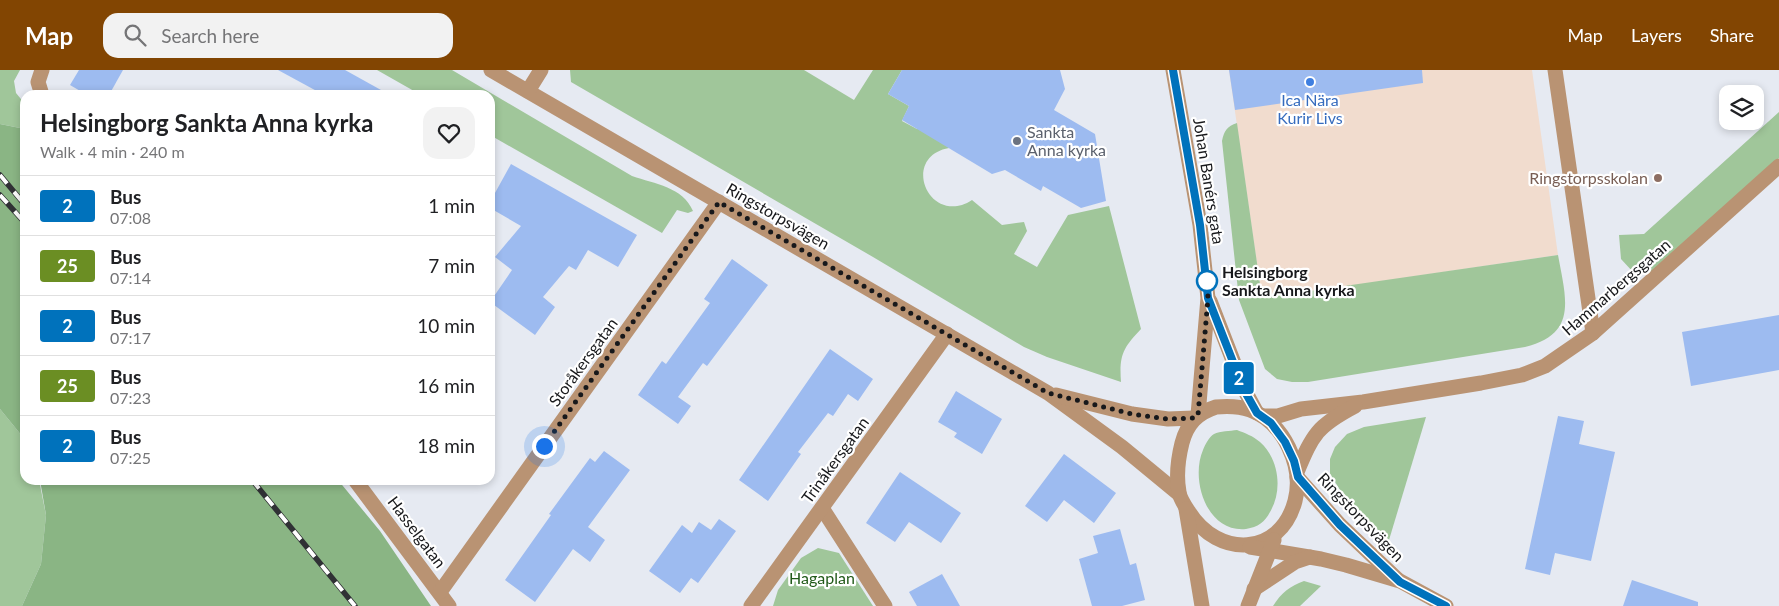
<!DOCTYPE html>
<html lang="en">
<head>
<meta charset="utf-8">
<style>
	body { margin:0; font-family:Lato,sans-serif; background:#f2f2f2; color:#202124; height:100vh; display:flex; flex-direction:column; font-size:19px; white-space:nowrap }
	* { box-sizing:border-box; margin:0 }
	p { font-size:16px; color:#757577 }
	.icon { flex:none; width:28px; height:28px; fill:none; stroke:currentColor; stroke-width:2; stroke-linecap:round; stroke-linejoin:round }
	.map { position:relative; flex:1; overflow:hidden }
	.sheet { position:absolute; left:20px; top:20px; width:475px; height:395px; display:flex; flex-direction:column; background:#fff; border-radius:15px; box-shadow:0 2px 8px #0003 }
	.sheet>* { flex:none }
	.badge { padding:0 10px; border-radius:4px; font-size:18px; line-height:32px }
	.tools { position:absolute; left:1719px; top:15px; display:grid; gap:10px }
	.tools a { display:grid; place-items:center; width:45px; height:45px; border-radius:10px; background:#fff; box-shadow:0 2px 8px #0003; font-size:25px }
	.you { position:absolute; width:25px; height:25px; margin:-12px; border:4px solid #fff; border-radius:50%; background:#1a73e8; box-shadow:0 0 0 8px #1a73e833 }
	.map>.badge { position:absolute; translate:-50% -50%; box-shadow:0 0 0 2px #fff }
	.round { display:grid; place-items:center; flex:none; width:52px; height:52px; border-radius:15px; background:#f2f2f2 }
	.headline { display:flex; align-items:center; justify-content:space-between; height:85px; padding:0 20px }
	h1 { font-size:24px; font-weight:700; line-height:38px }
	ul { padding:0; list-style:none }
	li { display:flex; align-items:center; gap:15px; height:60px; padding:0 20px; border-top:1px solid #e0e0e0 }
	li div { flex:1 }
	li b { display:block; font-size:19px }
	li em { font-style:normal }
	li .badge { min-width:55px; font-weight:700; text-align:center }
	header { display:flex; align-items:center; gap:30px; box-sizing:border-box; height:70px; padding:0 25px; background:#824502; color:#fff }
	header strong { font-size:24px }
	nav { display:flex; gap:28px; margin-inline-start:auto; font-size:18px }
	.search { width:350px; height:45px; background:#f2f2f2; display:flex; align-items:center; gap:12px; box-sizing:border-box; padding:0 18px; border-radius:15px; color:#757577; font-size:19px }
	.map>svg:first-child { display:block }
</style>
</head>
<body>
<header>
<strong>Map</strong>
<div class="search"><svg class="icon" aria-label="search" viewBox="0 0 24 24"><circle cx="10" cy="10" r="6"/><path d="M15 15l6 6"/></svg>Search here</div>
<nav><a>Map</a><a>Layers</a><a>Share</a></nav>
</header>
<div class="map">
<svg width="1779" height="536" viewBox="0 0 1779 536">
	<rect width="100%" height="100%" fill="#e6eaf2"/>
	<polygon fill="#f1dcce" points="1229,0 1532,0 1558,185 1262,229"/>
	<g fill="#a0c69a">
		<polygon points="0,0 20,0 14,11 16,23 25,34 25,59 0,54"/>
		<path d="M377,0H452L632,106C655,114 683,117 693,141L688,143L677,140L662,163L490,65V25H421Z"/>
		<path d="M570,0H804L854,30L873,0H902L888,24L909,36L902,51L917,59L924,45L949,78C904,86 924,146 962,135C965,134 969,132 972,130L1002,155L1024,152L1027,161L1014,184L1037,197L1068,145L1109,136L1141,259C1123,278 1119,285 1121,312L1047,287L1024,277L873,187L571,12Z"/>
		<polygon points="1779,42 1779,88 1652,203 1633,202 1621,189 1619,165 1644,164"/>
		<path d="M1237,53L1262,228L1558,185C1566,229 1578,264 1525,277L1308,312H1292L1277,309L1265,299L1239,230L1222,71C1224,61 1227,56 1237,53Z"/>
		<polygon points="0,339 22,366 25,373 25,410 39,410 46,445 41,494 22,536 0,536"/>
		<polygon points="1426,347 1389,470 1347,431 1330,404 1330,389 1335,377 1347,364 1364,357"/>
		<path d="M1237,360C1245,363 1253,366 1260,372C1279,389 1283,420 1270,442C1265,452 1258,457 1246,459C1207,463 1190,410 1203,380C1205,375 1209,367 1214,364C1220,361 1230,361 1237,360Z"/>
		<polygon points="818,478 839,483 873,536 773,536 778,520 801,488"/>
		<path d="M1304,511L1321,516L1300,536H1273C1281,523 1290,516 1304,511Z"/>
	</g>
	<g fill="#8ab584">
		<polygon points="0,54 25,59 25,373 22,366 0,339"/>
		<polygon points="40,410 338,410 380,461 431,536 22,536 41,494 46,445"/>
	</g>
	<g fill="#9dbbf0">
		<polygon points="79,0 123,0 109,25 87,25 70,15"/>
		<polygon points="278,0 345,0 390,25 324,25"/>
		<polygon points="902,0 1060,0 1065,19 1054,40 1095,64 1106,131 1081,138 1043,116 1041,121 1005,100 992,104 902,50 909,36 888,24"/>
		<polygon points="1229,0 1422,0 1423,13 1235,40"/>
		<polygon points="511,94 637,165 618,197 588,180 576,200 569,196 543,227 555,237 535,265 490,232 512,200 495,187 521,156 490,138 490,132"/>
		<polygon points="732,189 768,215 707,296 703,293 678,327 691,336 678,354 638,325 662,291 666,294 710,233 704,229"/>
		<polygon points="1779,245 1779,300 1691,316 1682,262"/>
		<polygon points="830,279 873,309 858,331 848,324 833,346 828,343 798,382 801,384 768,431 739,410"/>
		<polygon points="956,321 1002,349 982,384 954,367 957,363 938,352"/>
		<polygon points="1558,346 1584,351 1579,374 1615,382 1591,491 1555,483 1550,505 1525,499"/>
		<polygon points="604,381 630,400 588,457 605,470 590,492 573,479 535,532 505,510 551,445 549,444 590,388 595,392"/>
		<polygon points="1064,384 1116,423 1094,453 1064,430 1047,452 1025,436"/>
		<polygon points="900,402 961,443 941,473 909,452 895,472 866,453"/>
		<polygon points="719,449 736,461 698,513 691,508 680,523 649,501 682,455 692,463 699,452 711,460"/>
		<polygon points="1120,459 1130,495 1136,493 1145,530 1122,536 1092,536 1079,489 1098,483 1093,466"/>
		<polygon points="942,504 960,536 917,536 909,522"/>
		<polygon points="1632,510 1698,532 1698,536 1623,536"/>
	</g>
	<g fill="none" stroke-linecap="round" stroke-linejoin="round">
		<g stroke="#b99373" stroke-width="15">
			<polyline points="42,0 38,12 42,25"/>
			<polyline points="491,0 1048,323 1122,377 1179,424"/>
			<polyline points="1173,0 1200,155 1208,228 1198,345"/>
			<polyline points="1555,0 1593,263"/>
			<polyline points="528,21 541,0"/>
			<polyline points="1210,231 1244,319 1257,343"/>
			<polyline points="1056,325 1132,344 1168,349 1194,348"/>
			<path d="M1216,337C1227,336 1239,336 1250,340C1284,352 1304,397 1295,431C1280,487 1218,488 1189,442C1185,436 1180,429 1179,422C1176,406 1178,389 1182,373C1187,354 1197,343 1216,337Z"/>
			<polyline points="1263,346 1278,346 1301,339 1363,332 1481,313 1522,305 1545,296 1593,263 1779,96"/>
			<path d="M1297,402C1313,364 1317,356 1355,336"/>
			<polyline points="1297,407 1340,455 1397,509"/>
			<polyline points="355,410 449,536"/>
			<polyline points="822,438 885,536"/>
			<polyline points="1186,439 1202,536"/>
			<polyline points="1250,477 1321,489 1346,495 1400,511 1446,536"/>
			<polyline points="1254,519 1295,492 1310,487"/>
			<polyline points="440,522 719,132"/>
			<polyline points="751,536 947,264"/>
			<polyline points="1248,536 1274,470"/>
		</g>
		<g stroke="#303135" stroke-width="5.5">
			<g id="rail">
				<polyline points="0,105 25,135"/>
				<polyline points="0,125 25,153"/>
				<polyline points="252,410 355,536"/>
			</g>
		</g>
		<use href="#rail" stroke="#fff" stroke-width="4" stroke-dasharray="11" stroke-linecap="butt"/>
	</g>
	<g fill="none" stroke-linecap="round" stroke-linejoin="round">
		<g stroke="#fff" stroke-width="11">
			<polyline id="line" points="1173,0 1200,155 1208,228 1244,320 1257,343 1271,353 1285,372 1294,391 1298,407 1340,455 1400,512 1446,536"/>
		</g>
		<use href="#line" stroke="#0072bc" stroke-width="8"/>
		<polyline stroke="#17181b" stroke-width="5" stroke-dasharray="0 9" points="544,376 719,132 1048,323 1132,344 1153,347 1168,349 1194,348 1198,345 1208,228 1207,211"/>
	</g>
	<circle fill="#3f7fe0" stroke="#fff" stroke-width="2" cx="1310" cy="12" r="5"/>
	<circle fill="#6b7280" stroke="#fff" stroke-width="2" cx="1017" cy="71" r="5"/>
	<circle fill="#8d6e63" stroke="#fff" stroke-width="2" cx="1658" cy="108" r="5"/>
	<circle fill="#fff" stroke="#0072bc" stroke-width="2.5" cx="1207" cy="211" r="10"/>
	<g text-anchor="middle" stroke-width="4.5" stroke-linejoin="round" paint-order="stroke">
		<g font-size="16" fill="#366cbe" stroke="#fff">
			<text x="1310" y="36">Ica Nära<tspan x="1310" dy="18">Kurir Livs</tspan></text>
		</g>
		<g font-size="16" fill="#5b616d" stroke="#fff" text-anchor="start">
			<text x="1027" y="68">Sankta<tspan x="1027" dy="18">Anna kyrka</tspan></text>
		</g>
		<g font-size="16" fill="#785e54" stroke="#fff" text-anchor="end">
			<text x="1648" y="114">Ringstorpsskolan</text>
		</g>
		<g font-size="16" fill="#17181b" stroke="#fff">
			<text transform="translate(1209 111) rotate(81)" y="6">Johan Banérs gata</text>
			<text transform="translate(778 146) rotate(30)" y="6">Ringstorpsvägen</text>
			<text transform="translate(1616 217) rotate(-41)" y="6">Hammarbergsgatan</text>
			<text transform="translate(583 292) rotate(-54)" y="6">Storåkersgatan</text>
			<text transform="translate(835 390) rotate(-54)" y="6">Trinåkersgatan</text>
			<text transform="translate(1361 447) rotate(46)" y="6">Ringstorpsvägen</text>
			<text transform="translate(417 462) rotate(53)" y="6">Hasselgatan</text>
		</g>
		<g font-size="16" font-weight="bold" fill="#17181b" stroke="#fff" text-anchor="start">
			<text x="1222" y="208">Helsingborg<tspan x="1222" dy="18">Sankta Anna kyrka</tspan></text>
		</g>
		<g font-size="16" fill="#215a19" stroke="#fff">
			<text x="822" y="514">Hagaplan</text>
		</g>
	</g>
</svg>
<div class="tools">
<a><svg class="icon" aria-label="layers" viewBox="0 0 24 24"><path d="M12 4l9 5-9 5-9-5zM3 14l9 5 9-5"/></svg></a>
</div>
<div class="you" style="left:544px;top:376px"></div>
<b class="badge" style="left:1239px;top:308px;background:#0072bc;color:#fff">2</b>
<section class="sheet">
<div class="headline"><div><h1>Helsingborg Sankta Anna kyrka</h1><p>Walk · 4 min · 240 m</p></div><a class="round"><svg class="icon" aria-label="heart" viewBox="0 0 24 24"><path d="M12 20l-8-8c-3-5 5-10 8-4 3-6 11-1 8 4z"/></svg></a></div>
<ul>
<li><span class="badge" style="background:#0072bc;color:#fff">2</span><div><b>Bus</b><p>07:08</p></div><em>1 min</em></li>
<li><span class="badge" style="background:#6b8e23;color:#fff">25</span><div><b>Bus</b><p>07:14</p></div><em>7 min</em></li>
<li><span class="badge" style="background:#0072bc;color:#fff">2</span><div><b>Bus</b><p>07:17</p></div><em>10 min</em></li>
<li><span class="badge" style="background:#6b8e23;color:#fff">25</span><div><b>Bus</b><p>07:23</p></div><em>16 min</em></li>
<li><span class="badge" style="background:#0072bc;color:#fff">2</span><div><b>Bus</b><p>07:25</p></div><em>18 min</em></li>
</ul>
</section>
</div>
</body>
</html>
